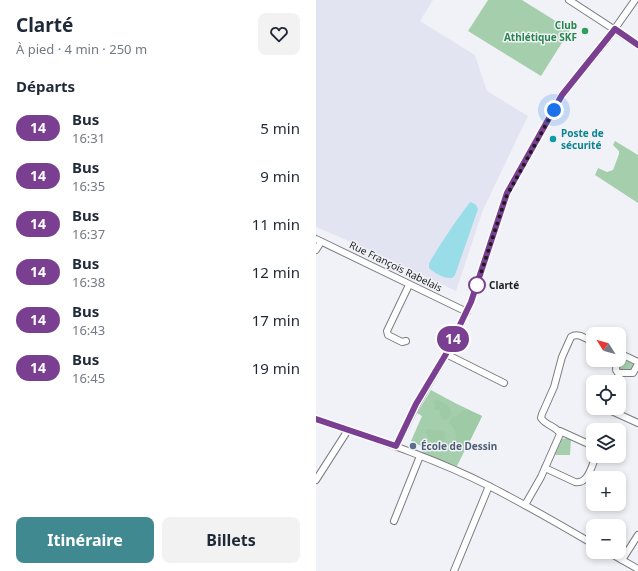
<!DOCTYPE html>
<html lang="fr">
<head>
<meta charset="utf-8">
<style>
	body { margin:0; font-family:"Noto Sans",sans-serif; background:#f2f2f3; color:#1f2937; height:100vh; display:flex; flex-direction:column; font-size:15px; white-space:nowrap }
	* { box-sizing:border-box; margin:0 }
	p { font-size:13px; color:#747a83 }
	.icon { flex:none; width:22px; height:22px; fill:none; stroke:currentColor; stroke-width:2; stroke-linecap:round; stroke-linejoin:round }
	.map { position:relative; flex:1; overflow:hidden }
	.side { display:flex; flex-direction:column; background:#fff; width:316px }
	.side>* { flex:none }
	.badge { padding:0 8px; border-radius:13px; font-size:14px; line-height:26px }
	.needle { width:26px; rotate:307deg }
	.fabs { position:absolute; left:270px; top:327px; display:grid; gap:8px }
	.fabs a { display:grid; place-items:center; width:40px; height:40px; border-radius:8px; background:#fff; box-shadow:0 2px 6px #0003; font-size:20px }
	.you { position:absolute; width:20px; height:20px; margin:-10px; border:3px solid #fff; border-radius:50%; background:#1a73e8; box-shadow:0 0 0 6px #1a73e833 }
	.map>.badge { position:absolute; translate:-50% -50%; box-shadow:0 0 0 2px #fff }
	h2 { padding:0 16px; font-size:15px; line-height:36px }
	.round { display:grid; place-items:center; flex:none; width:42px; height:42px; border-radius:8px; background:#f2f2f3 }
	.overview { display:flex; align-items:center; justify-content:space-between; height:68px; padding:0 16px }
	h1 { font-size:19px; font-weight:700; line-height:30px }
	.cta { display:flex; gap:8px; margin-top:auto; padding:8px 16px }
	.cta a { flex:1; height:46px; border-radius:8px; background:#418990; color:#fff; font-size:16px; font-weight:700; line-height:46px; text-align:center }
	.cta a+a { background:#f2f2f3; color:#1f2937 }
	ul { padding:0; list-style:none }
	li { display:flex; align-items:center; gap:12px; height:48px; padding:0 16px }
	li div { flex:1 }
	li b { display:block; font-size:15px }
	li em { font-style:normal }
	li .badge { min-width:44px; font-weight:700; text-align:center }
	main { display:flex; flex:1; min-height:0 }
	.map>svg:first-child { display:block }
</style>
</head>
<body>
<main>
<section class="side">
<div class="overview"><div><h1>Clarté</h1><p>À pied · 4 min · 250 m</p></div><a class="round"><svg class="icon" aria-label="heart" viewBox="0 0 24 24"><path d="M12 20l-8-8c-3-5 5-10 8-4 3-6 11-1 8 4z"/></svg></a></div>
<h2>Départs</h2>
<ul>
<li><span class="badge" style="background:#7a3f91;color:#fff">14</span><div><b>Bus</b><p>16:31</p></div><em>5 min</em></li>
<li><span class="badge" style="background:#7a3f91;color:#fff">14</span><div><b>Bus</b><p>16:35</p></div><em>9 min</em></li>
<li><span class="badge" style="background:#7a3f91;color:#fff">14</span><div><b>Bus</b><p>16:37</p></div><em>11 min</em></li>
<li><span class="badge" style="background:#7a3f91;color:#fff">14</span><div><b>Bus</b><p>16:38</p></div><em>12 min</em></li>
<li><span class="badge" style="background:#7a3f91;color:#fff">14</span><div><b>Bus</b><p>16:43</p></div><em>17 min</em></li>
<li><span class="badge" style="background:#7a3f91;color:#fff">14</span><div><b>Bus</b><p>16:45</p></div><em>19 min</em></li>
</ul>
<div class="cta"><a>Itinéraire</a><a>Billets</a></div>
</section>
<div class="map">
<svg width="322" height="571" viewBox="0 0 322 571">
	<rect width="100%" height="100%" fill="#f1f2f7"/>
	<polygon fill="#e2e5f1" points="0,0 117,0 104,21 159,55 171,91 212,116 167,210 140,291 49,248 0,227"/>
	<g fill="#a5cfac">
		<polygon points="172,0 206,0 254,30 225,76 152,31"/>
		<polygon points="299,141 322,155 322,203 279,175 282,168 291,172 297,170 303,154 303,151 297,145"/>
		<polygon points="305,356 319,362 317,370 303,369 303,358"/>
		<polygon points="115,390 139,403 166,416 141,466 105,453 107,447 95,441 106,416 101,413"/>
		<polygon points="252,438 255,439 254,455 239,455 246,439"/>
	</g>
	<g fill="#9ecaa5">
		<path d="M120,400C127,401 135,407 136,414L132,419L128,420L125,418L124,412L123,410H118L119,406L118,401Z"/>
		<path d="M147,410H152L166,416L151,447L143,443L140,448L136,449L134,444L140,438C140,431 138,428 133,423L134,419L137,416H141Z"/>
		<path d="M110,429C111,429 127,431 128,432L130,438L127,441H114L109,431Z"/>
	</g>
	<path fill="#98dde7" d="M155,202L160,205L162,209L139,275L136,278C129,279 118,273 113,268V264C116,256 150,205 155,202Z"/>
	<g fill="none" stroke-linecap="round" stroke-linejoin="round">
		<g stroke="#7c7d81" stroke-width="8">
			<g id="minor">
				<polyline points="253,0 322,45"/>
				<polyline points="0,239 151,312"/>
				<polyline points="0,250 5,242"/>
				<polyline points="90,341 86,342 72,335 71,331 93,285"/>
				<polyline points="303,353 322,362"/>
				<polyline points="130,354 188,383"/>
				<polyline points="301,360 300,370 302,373 317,373 322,364"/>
				<polyline points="277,398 277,402"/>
				<polyline points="289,408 322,423"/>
				<path d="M0,419C59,439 118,458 173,486C208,504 243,524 277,544"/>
				<polyline points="244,431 277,446"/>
				<polyline points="80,446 101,404 130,354 155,302 191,193 246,95 293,37 319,0"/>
				<path d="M229,468L259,482C272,485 276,465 280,456"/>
				<polyline points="0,480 32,430"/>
				<path d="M209,505L225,477L244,434C241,426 230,426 225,418L226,414L238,387L246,357L255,337C262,332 270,339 277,342"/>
				<polyline points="78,521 104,456"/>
				<polyline points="292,552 322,569"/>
				<polyline points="306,560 322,535"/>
				<polyline points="138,571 173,486"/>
			</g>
		</g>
		<use href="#minor" stroke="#fff" stroke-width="6"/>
	</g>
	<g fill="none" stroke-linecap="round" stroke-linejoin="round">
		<g stroke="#fff" stroke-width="9">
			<polyline id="line" points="0,419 80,446 100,404 130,354 155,302 191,193 246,95 299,29 322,45"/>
		</g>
		<use href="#line" stroke="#7a3f91" stroke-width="6"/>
		<polyline stroke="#1c1c1e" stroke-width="4" stroke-dasharray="0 7.2" points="161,285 190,197 238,110"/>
	</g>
	<circle fill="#2e9e5b" stroke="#f1f2f7" stroke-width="1.5" cx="269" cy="31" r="4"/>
	<circle fill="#0f9aa8" stroke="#f1f2f7" stroke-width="1.5" cx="237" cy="139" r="4"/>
	<circle fill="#fff" stroke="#7a3f91" stroke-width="2" cx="161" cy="285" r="8"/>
	<circle fill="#5c6f8a" stroke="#f1f2f7" stroke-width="1.5" cx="97" cy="446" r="4"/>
	<g text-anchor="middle" stroke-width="3" stroke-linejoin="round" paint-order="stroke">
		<g font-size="10" font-weight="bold" fill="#27864d" stroke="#f1f2f7" text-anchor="end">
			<text x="261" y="29">Club<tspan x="261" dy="12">Athlétique SKF</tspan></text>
		</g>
		<g font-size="10" font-weight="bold" fill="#0d838f" stroke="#f1f2f7" text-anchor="start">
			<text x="245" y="137">Poste de<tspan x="245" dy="12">sécurité</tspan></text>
		</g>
		<g font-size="10" fill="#1c1c1e" stroke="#f1f2f7">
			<text transform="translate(80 266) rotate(26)" y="4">Rue François Rabelais</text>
		</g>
		<g font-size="10" font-weight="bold" fill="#1c1c1e" stroke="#f1f2f7" text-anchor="start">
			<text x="173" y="289">Clarté</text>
		</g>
		<g font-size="10" font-weight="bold" fill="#4e5e75" stroke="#f1f2f7" text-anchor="start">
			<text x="105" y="450">École de Dessin</text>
		</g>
	</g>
</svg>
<div class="fabs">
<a><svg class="needle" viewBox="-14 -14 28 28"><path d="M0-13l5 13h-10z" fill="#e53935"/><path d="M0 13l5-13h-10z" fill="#747a83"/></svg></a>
<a><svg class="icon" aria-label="locate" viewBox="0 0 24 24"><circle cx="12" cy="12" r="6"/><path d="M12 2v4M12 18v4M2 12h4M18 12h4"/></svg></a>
<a><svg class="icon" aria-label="layers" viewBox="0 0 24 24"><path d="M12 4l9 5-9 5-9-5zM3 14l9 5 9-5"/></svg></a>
<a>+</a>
<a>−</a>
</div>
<div class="you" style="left:238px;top:110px"></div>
<b class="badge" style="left:137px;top:339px;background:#7a3f91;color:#fff">14</b>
</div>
</main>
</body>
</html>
